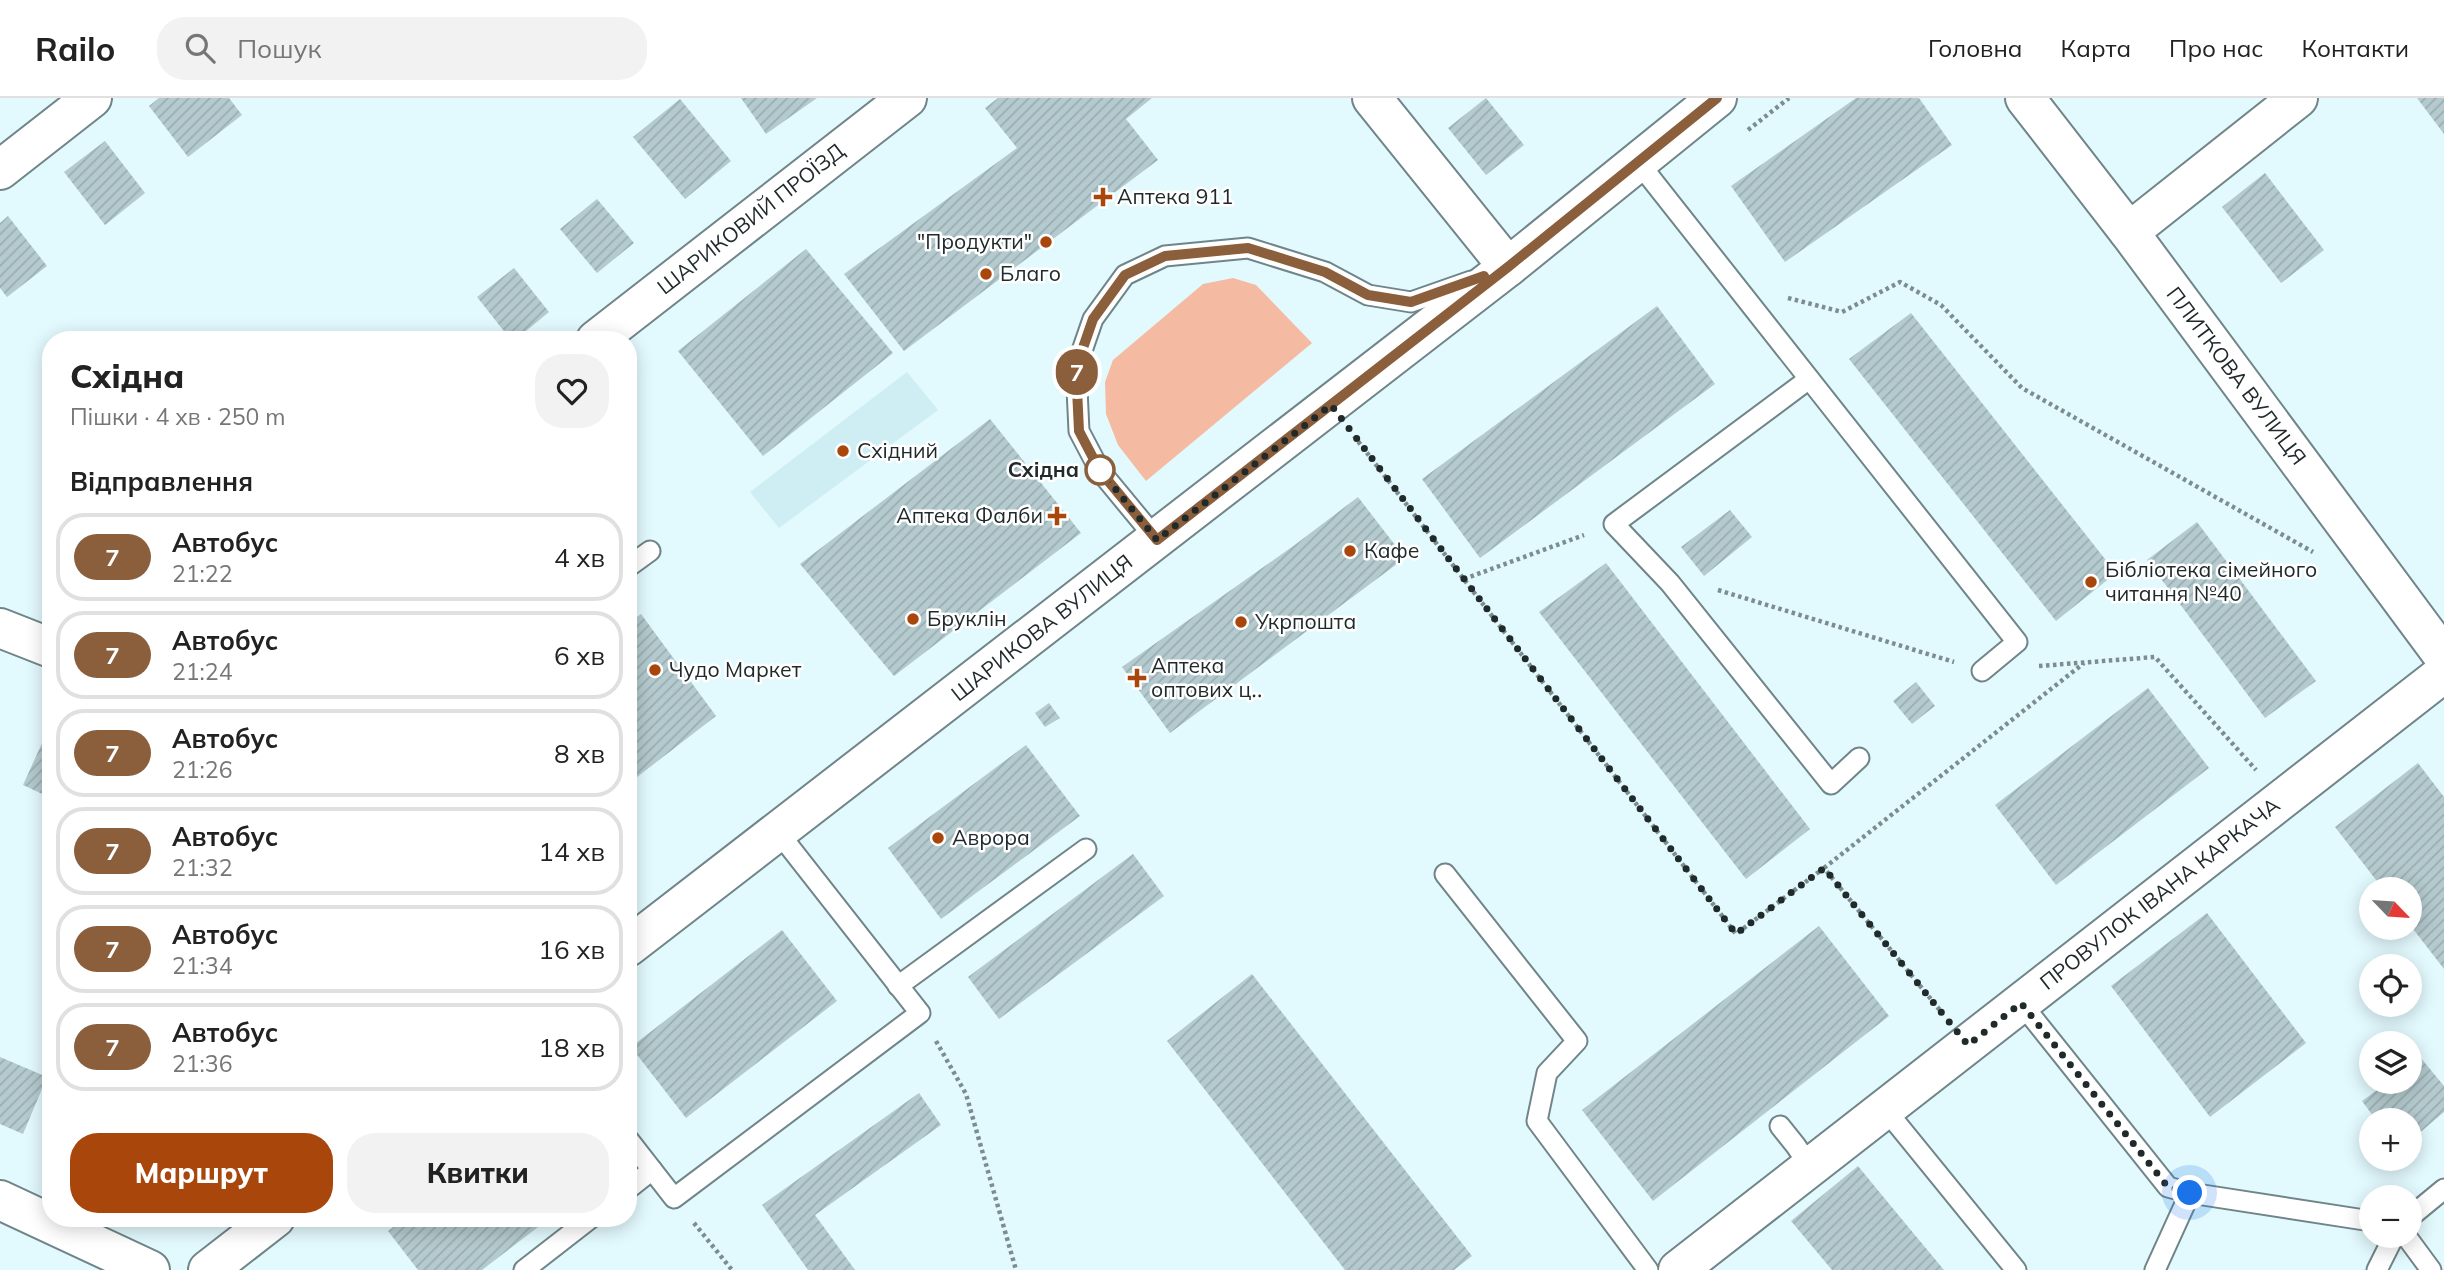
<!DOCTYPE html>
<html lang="uk">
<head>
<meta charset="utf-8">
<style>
	body { margin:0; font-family:Mulish,sans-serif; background:#f2f2f2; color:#222; height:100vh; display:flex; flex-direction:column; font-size:26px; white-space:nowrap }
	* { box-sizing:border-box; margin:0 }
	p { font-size:23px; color:#767676 }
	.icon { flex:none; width:38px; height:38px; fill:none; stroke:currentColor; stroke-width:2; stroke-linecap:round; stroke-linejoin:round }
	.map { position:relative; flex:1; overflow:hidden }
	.drawer { position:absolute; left:42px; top:233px; width:595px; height:896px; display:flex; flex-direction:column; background:#fff; border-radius:28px; box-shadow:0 4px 18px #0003 }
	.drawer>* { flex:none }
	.badge { padding:0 14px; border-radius:23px; font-size:24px; line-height:46px }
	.needle { width:46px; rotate:115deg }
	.buttons { position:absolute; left:2359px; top:779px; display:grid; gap:14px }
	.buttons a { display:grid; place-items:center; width:63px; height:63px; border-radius:50%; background:#fff; box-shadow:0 4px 18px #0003; font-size:35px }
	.you { position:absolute; width:35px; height:35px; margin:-18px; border:5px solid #fff; border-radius:50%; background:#1a73e8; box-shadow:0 0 0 10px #1a73e833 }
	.map>.badge { position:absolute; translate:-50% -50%; box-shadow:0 0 0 4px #fff }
	h2 { padding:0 28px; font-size:26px; line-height:63px }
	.round { display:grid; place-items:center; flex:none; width:74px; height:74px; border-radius:28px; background:#f2f2f2 }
	.headline { display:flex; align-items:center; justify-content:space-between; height:119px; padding:0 28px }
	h1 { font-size:33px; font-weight:800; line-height:52px }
	.button { display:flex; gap:14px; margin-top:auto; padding:14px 28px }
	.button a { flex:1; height:80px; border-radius:28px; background:#a9460b; color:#fff; font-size:28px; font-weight:800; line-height:80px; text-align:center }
	.button a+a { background:#f2f2f2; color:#222 }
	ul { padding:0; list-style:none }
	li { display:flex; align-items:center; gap:21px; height:88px; margin:0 14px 10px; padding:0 14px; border:4px solid #e0e0e0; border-radius:28px }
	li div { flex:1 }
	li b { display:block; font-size:26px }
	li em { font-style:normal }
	li .badge { min-width:77px; font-weight:700; text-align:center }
	header { display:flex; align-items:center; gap:42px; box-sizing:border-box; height:98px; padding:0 35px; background:#fff; border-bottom:2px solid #e0e0e0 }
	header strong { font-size:33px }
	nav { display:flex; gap:38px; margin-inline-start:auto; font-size:24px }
	.search { width:490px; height:63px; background:#f2f2f2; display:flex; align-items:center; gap:18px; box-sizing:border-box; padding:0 24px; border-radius:28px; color:#767676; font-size:26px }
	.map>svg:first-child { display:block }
</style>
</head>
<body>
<header>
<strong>Railo</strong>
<div class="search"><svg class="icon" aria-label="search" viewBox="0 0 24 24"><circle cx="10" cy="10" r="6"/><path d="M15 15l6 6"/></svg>Пошук</div>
<nav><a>Головна</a><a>Карта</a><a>Про нас</a><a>Контакти</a></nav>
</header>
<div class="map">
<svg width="2444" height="1172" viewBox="0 0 2444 1172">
	<defs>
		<pattern id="building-hatch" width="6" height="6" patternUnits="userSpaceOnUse" patternTransform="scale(1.75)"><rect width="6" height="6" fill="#b4cace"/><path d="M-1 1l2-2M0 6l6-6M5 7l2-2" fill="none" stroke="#9aaeb1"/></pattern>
	</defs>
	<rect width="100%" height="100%" fill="#e2f9fd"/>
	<polygon fill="#ceeef4" points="907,274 938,312 779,430 750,394"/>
	<polygon fill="#f5bba2" points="1233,180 1256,187 1312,245 1146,383 1118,347 1106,316 1105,284 1113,262 1203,186"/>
	<g fill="url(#building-hatch)">
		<polygon points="159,0 229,0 242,17 188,59 149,8"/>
		<polygon points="741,0 817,0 766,36"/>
		<polygon points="998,0 1152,0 1126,21 1158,62 904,253 844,176 1017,50 985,10"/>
		<polygon points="1486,0 1524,47 1486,77 1448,30"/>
		<polygon points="1856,0 1919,0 1952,47 1785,164 1731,88"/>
		<polygon points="2417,0 2444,0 2444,36"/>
		<polygon points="680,1 731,63 685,101 633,39"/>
		<polygon points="105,43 145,95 105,127 64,74"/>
		<polygon points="2265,75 2324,152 2281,185 2222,109"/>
		<polygon points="597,101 634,145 597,175 560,131"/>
		<polygon points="8,118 47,168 7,199 0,190 0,125"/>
		<polygon points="806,151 893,255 763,358 678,253"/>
		<polygon points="514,170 549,214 515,242 511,242 477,199"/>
		<polygon points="1657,208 1715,286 1480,460 1422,381"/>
		<polygon points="1911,215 2116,475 2056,523 1849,261"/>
		<polygon points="990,321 1081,435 894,578 800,466"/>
		<polygon points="1358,399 1405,460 1170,635 1122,569 1296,446"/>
		<polygon points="1730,412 1752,439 1704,478 1681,449"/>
		<polygon points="2197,424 2316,583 2265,620 2147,462"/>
		<polygon points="1606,465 1810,731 1746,781 1539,514"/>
		<polygon points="641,516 716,618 628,686 628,526"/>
		<polygon points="1916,584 1935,608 1912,626 1893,603"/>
		<polygon points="2148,590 2209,670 2056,787 1995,707"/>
		<polygon points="1049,605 1060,620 1045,629 1035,615"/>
		<polygon points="43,643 51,647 51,700 23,687"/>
		<polygon points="1026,647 1080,718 941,821 888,750"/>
		<polygon points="2418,665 2444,699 2444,871 2410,827 2410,791 2383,791 2335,729"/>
		<polygon points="1133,756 1164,798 999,921 968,879"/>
		<polygon points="2207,815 2306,945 2210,1019 2111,888"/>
		<polygon points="1819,828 1889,918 1653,1103 1582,1012"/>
		<polygon points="782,832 837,903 686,1020 631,949"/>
		<polygon points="1252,876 1472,1158 1454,1172 1345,1172 1167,943"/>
		<polygon points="0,959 47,979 23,1036 0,1026"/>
		<polygon points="2420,959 2444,988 2444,1014 2410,1043 2410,1022 2376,1022 2362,1003 2388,984 2410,984 2410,967"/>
		<polygon points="919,995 941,1027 815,1117 855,1172 808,1172 762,1107"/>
		<polygon points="1858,1068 1895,1113 1944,1172 1832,1172 1791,1123"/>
		<polygon points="405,1120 550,1120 482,1172 418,1172 388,1133"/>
	</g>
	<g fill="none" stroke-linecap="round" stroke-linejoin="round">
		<g stroke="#708589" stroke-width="23">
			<g id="lane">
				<polyline points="1638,64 2017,544 1982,573"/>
				<polyline points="1809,281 1614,426 1670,485 1831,686 1859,660"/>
				<polyline points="1157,442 1100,373 1079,333 1076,270 1093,221 1125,177 1165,158 1248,150 1325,174 1368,197 1411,204 1471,183"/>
				<polyline points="628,469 650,453"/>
				<polyline points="1445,776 1577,943 1547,975 1537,1023 1648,1172"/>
				<polyline points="898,888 1086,751"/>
				<polyline points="2021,905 2168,1089 2190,1095 2371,1123"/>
				<polyline points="1885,1011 2016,1172"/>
				<polyline points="1780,1028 1796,1048 1810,1069"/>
				<polyline points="628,1041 674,1100 920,915 778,734"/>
				<polyline points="628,1091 652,1072"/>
				<polyline points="2410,1119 2444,1091"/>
				<polyline points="2406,1138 2431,1172"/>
				<polyline points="524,1172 591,1120"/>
				<polyline points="2155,1172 2190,1095"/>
				<polyline points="2377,1172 2394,1138"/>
			</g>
		</g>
		<g stroke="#708589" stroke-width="42">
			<g id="street">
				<polyline points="1372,0 1508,169"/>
				<polyline points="0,72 92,0"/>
				<polyline points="2129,134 2298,0"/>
				<polyline points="596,242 907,0"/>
				<polyline points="0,530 51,550"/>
				<polyline points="628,849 1508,169 1717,0"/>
				<polyline points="0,1102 150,1172"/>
				<polyline points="208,1172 275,1120"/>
				<polyline points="1678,1172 2444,575"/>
			</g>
		</g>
		<g stroke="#708589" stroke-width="42">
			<polyline id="secondary" points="2025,0 2129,134 2444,559"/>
		</g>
		<g stroke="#7d8d8f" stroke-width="4.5" stroke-dasharray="3.5 3.5" stroke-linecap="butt">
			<polyline points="1748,32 1789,0"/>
			<polyline points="1788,200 1842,214 1900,184 1941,207 2022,290 2313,454"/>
			<polyline points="1354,338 1736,836 1824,770 1943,916"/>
			<polyline points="1464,481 1584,437"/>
			<polyline points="1718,492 1954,564"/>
			<polyline points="2039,568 2155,559 2256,672"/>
			<polyline points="1824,770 2084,565"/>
			<polyline points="936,943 966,996 1016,1172"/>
			<polyline points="694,1125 732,1172"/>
		</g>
		<use href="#lane" stroke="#fff" stroke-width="19"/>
		<use href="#street" stroke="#fff" stroke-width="38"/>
		<use href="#secondary" stroke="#fff" stroke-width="38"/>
	</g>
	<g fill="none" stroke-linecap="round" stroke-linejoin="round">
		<g stroke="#fff" stroke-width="16">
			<polyline id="line" points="1484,178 1411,204 1368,197 1325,174 1248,150 1165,158 1125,177 1093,221 1076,270 1079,333 1100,373 1157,442 1508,169 1717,0"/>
		</g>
		<use href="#line" stroke="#8b5e3c" stroke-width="10"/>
		<polyline stroke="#212a2b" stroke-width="7" stroke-dasharray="0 12.6" points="1100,372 1157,442 1331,307 1736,836 1824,770 1968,947 2021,905 2168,1089 2190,1095"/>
	</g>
	<g fill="#a9460b" stroke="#fff" stroke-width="2.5">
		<path d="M1099.5 88.5h7v7h7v7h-7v7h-7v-7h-7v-7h7z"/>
		<circle cx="1046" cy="144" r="7"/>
		<circle cx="986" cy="176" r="7"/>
		<circle cx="843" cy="353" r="7"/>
		<path d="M1053.5 407.5h7v7h7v7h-7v7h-7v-7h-7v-7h7z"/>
		<circle cx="1350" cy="453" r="7"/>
		<circle cx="2091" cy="484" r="7"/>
		<circle cx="913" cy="521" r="7"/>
		<circle cx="1241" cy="524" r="7"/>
		<circle cx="655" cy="572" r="7"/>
		<path d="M1133.5 569.5h7v7h7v7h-7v7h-7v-7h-7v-7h7z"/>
		<circle cx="938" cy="740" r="7"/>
	</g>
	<circle fill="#fff" stroke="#8b5e3c" stroke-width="3.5" cx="1100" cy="372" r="14"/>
	<g text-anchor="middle" stroke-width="5" stroke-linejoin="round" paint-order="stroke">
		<g font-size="21" fill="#212a2b" stroke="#fff" text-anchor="start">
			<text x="1117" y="106">Аптека 911</text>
			<text x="1032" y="151" text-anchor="end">"Продукти"</text>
			<text x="1000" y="183">Благо</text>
			<text x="857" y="360">Східний</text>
			<text x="1043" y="425" text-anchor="end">Аптека Фалби</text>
			<text x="1364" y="460">Кафе</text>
			<text x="2105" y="479">Бібліотека сімейного<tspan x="2105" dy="24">читання №40</tspan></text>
			<text x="927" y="528">Бруклін</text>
			<text x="1255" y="531">Укрпошта</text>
			<text x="1151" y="575">Аптека<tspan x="1151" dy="24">оптових ц‥</tspan></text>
			<text x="669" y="579">Чудо Маркет</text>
			<text x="952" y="747">Аврора</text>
		</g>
		<g font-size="21" fill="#212a2b" stroke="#fff">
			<text transform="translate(751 121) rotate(-38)" y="7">ШАРИКОВИЙ ПРОЇЗД</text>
			<text transform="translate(2236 278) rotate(53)" y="7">ПЛИТКОВА ВУЛИЦЯ</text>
			<text transform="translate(1042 530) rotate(-38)" y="7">ШАРИКОВА ВУЛИЦЯ</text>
			<text transform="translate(2160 796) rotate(-38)" y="7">ПРОВУЛОК ІВАНА КАРКАЧА</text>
		</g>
		<g font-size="21" font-weight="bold" fill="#212a2b" stroke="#fff" text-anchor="end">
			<text x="1079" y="379">Східна</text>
		</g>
	</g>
</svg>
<div class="buttons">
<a><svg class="needle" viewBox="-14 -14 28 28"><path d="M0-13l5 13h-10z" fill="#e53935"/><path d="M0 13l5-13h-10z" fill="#767676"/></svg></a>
<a><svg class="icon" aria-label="locate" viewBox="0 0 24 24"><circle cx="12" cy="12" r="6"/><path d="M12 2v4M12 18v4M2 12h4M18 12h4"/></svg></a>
<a><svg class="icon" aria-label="layers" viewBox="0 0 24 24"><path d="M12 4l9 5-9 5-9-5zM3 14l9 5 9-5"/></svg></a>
<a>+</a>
<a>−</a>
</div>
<div class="you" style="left:2190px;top:1095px"></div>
<b class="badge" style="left:1077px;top:274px;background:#8b5e3c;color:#fff">7</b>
<section class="drawer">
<div class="headline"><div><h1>Східна</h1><p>Пішки · 4 хв · 250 m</p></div><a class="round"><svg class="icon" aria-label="heart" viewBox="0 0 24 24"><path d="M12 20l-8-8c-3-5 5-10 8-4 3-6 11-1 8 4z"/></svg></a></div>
<h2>Відправлення</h2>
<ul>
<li><span class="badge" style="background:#8b5e3c;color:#fff">7</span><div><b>Автобус</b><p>21:22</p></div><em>4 хв</em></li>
<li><span class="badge" style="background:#8b5e3c;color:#fff">7</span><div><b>Автобус</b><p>21:24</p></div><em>6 хв</em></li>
<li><span class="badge" style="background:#8b5e3c;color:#fff">7</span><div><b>Автобус</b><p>21:26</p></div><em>8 хв</em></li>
<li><span class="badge" style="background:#8b5e3c;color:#fff">7</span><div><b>Автобус</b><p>21:32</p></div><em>14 хв</em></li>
<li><span class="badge" style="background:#8b5e3c;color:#fff">7</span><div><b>Автобус</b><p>21:34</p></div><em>16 хв</em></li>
<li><span class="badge" style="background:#8b5e3c;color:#fff">7</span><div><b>Автобус</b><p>21:36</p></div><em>18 хв</em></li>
</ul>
<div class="button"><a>Маршрут</a><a>Квитки</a></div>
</section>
</div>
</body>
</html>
